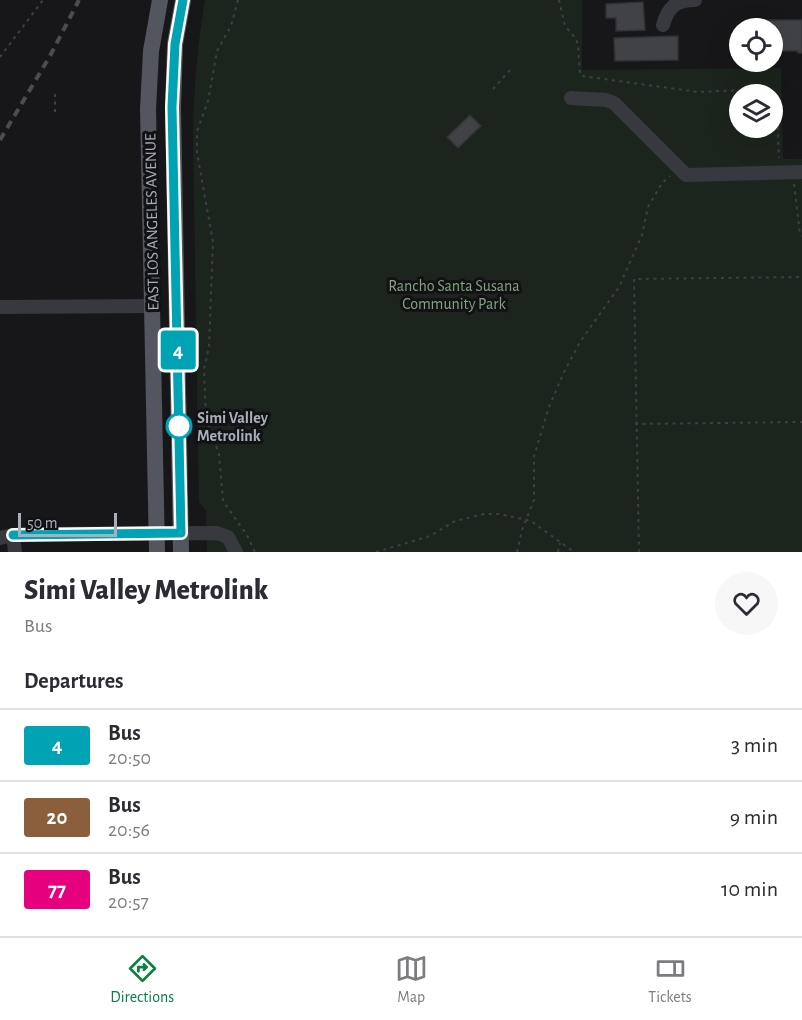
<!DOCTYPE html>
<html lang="en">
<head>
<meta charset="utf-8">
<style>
	body { margin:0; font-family:"Alegreya Sans",sans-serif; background:#f7f7f7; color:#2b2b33; height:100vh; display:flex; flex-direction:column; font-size:22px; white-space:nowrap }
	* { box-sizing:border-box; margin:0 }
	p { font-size:20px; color:#7c7c81 }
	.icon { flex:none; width:33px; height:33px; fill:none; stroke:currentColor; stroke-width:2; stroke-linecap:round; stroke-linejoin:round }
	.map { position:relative; height:552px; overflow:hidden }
	.details { display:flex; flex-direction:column; background:#fff; flex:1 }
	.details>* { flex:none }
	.badge { padding:0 12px; border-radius:4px; font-size:21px; line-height:39px }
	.buttons { position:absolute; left:729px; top:18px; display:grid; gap:12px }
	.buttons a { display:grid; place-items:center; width:54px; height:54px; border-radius:50%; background:#fff; box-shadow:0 6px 24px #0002; font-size:30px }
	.scale { position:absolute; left:18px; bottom:15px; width:99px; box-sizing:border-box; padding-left:6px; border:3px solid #a8aeba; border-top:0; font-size:16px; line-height:21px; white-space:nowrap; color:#a8aeba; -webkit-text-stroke:4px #121214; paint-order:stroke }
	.map>.badge { position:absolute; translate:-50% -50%; box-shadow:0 0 0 3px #fff }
	h2 { padding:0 24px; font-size:22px; line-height:54px }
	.round { display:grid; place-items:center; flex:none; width:63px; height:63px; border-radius:32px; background:#f7f7f7 }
	.headline { display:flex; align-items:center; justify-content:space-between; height:102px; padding:0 24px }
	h1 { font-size:28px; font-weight:800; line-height:45px }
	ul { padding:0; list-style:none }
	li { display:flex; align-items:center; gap:18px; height:72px; padding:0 24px; border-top:2px solid #e1e1e2 }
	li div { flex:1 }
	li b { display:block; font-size:22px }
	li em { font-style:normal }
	li .badge { min-width:66px; font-weight:700; text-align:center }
	.tabs { display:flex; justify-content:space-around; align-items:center; height:84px; border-top:2px solid #e1e1e2; background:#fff; font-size:16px; color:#7c7c81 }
	.tabs a { display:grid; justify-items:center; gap:3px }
	.tabs .selected { color:#0b8043 }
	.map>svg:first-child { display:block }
</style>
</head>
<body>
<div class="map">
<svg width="802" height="552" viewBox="0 0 802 552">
	<rect width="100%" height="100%" fill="#171719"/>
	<path fill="#1c251d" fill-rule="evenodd" d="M205,0H582V70L781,68L783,159H802V552H207L206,511L199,502L193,134C194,88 197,46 205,0ZM740,94H772V128H740Z"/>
	<g fill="#414246" stroke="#313136" stroke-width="1.5">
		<polygon points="643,2 645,30 616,31 616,18 606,18 606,4"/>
		<polygon points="751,20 802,20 802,53 798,53 798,51 772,51 772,28 752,28"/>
		<polygon points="678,36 678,60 615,61 614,38"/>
		<polygon points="470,115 481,126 458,148 447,137"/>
	</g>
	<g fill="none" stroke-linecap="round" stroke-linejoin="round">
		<g stroke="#3d4046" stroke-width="2" stroke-dasharray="3 4.5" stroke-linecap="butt">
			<polyline points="238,0 231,26 217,51 208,101 197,131 197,153 213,242 209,347 204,369 206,419 219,454 223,501 247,535 255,552"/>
			<polyline points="559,0 565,26 576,39 578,45 580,75 582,76 698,92 746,90 754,94"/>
			<polyline points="0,57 43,0"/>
			<polyline points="493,89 510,70"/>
			<polyline points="772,106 777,113 779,158"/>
			<polyline points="55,112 55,91"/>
			<polyline points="794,184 800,234 802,236"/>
			<polyline points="635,424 802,422"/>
			<polyline points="376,552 430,536 455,521 484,514 500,514 531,521 574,552"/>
			<polyline points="517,552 522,530 534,500 534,456 549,407 564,372 580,342 619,287 642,235 648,207 662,183 670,176"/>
			<polyline points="558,552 560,543"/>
			<polyline points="639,552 634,279 802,277"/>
		</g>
		<g stroke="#37393f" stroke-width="14">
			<path d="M663,25C668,7 676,0 695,0"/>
			<polyline points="571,98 606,100 614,103 686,175 802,172"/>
			<polyline points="0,307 153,306"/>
			<polyline points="13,535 15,552"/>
			<polyline points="0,538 13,535 39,534 217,533 228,537 236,552"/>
		</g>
		<g stroke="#53565e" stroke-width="16">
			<polyline points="157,552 148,109 151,51 160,0"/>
			<polyline points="181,552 173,107 175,44 183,0"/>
		</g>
		<polyline stroke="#4a4d54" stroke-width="4" stroke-dasharray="8 6" stroke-linecap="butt" points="0,140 50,56 79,0"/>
	</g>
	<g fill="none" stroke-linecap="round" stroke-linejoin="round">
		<g stroke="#fff" stroke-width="14">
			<polyline id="line" points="13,535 181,533 172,107 175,44 183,0"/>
		</g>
		<use href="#line" stroke="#00a3b4" stroke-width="9"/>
	</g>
	<circle fill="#fff" stroke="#00a3b4" stroke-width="3" cx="179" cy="426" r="12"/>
	<g text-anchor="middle" stroke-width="6" stroke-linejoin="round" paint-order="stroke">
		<g font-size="16" fill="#a8aeba" stroke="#121214">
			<text transform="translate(151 222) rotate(-91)" y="6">EAST LOS ANGELES AVENUE</text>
		</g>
		<g font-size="16" fill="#7da77f" stroke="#121214">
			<text x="454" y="291">Rancho Santa Susana<tspan x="454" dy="18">Community Park</tspan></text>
		</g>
		<g font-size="16" font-weight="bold" fill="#a8aeba" stroke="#121214" text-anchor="start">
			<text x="197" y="423">Simi Valley<tspan x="197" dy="18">Metrolink</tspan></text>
		</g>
	</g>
</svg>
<div class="buttons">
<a><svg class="icon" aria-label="locate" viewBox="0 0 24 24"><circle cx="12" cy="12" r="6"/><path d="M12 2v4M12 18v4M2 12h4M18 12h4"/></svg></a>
<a><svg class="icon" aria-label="layers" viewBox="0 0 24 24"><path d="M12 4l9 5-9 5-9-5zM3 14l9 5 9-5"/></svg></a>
</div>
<div class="scale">50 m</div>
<b class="badge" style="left:178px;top:350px;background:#00a3b4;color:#fff">4</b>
</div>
<section class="details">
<div class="headline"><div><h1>Simi Valley Metrolink</h1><p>Bus</p></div><a class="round"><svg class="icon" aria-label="heart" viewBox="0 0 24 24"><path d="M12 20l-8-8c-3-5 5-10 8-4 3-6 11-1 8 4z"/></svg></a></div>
<h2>Departures</h2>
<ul>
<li><span class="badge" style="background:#00a3b4;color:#fff">4</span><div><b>Bus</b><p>20:50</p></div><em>3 min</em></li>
<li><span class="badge" style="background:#8b5e3c;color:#fff">20</span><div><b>Bus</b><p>20:56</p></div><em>9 min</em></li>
<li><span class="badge" style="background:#e6007e;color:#fff">77</span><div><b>Bus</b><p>20:57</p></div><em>10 min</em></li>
</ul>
</section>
<nav class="tabs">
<a class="selected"><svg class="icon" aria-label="directions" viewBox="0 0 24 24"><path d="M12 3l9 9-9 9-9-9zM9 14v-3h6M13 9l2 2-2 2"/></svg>Directions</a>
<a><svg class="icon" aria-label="map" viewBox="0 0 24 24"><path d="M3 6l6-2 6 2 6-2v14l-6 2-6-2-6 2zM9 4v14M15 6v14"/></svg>Map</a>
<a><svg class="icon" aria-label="tickets" viewBox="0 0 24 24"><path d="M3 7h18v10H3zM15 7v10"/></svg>Tickets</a>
</nav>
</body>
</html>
